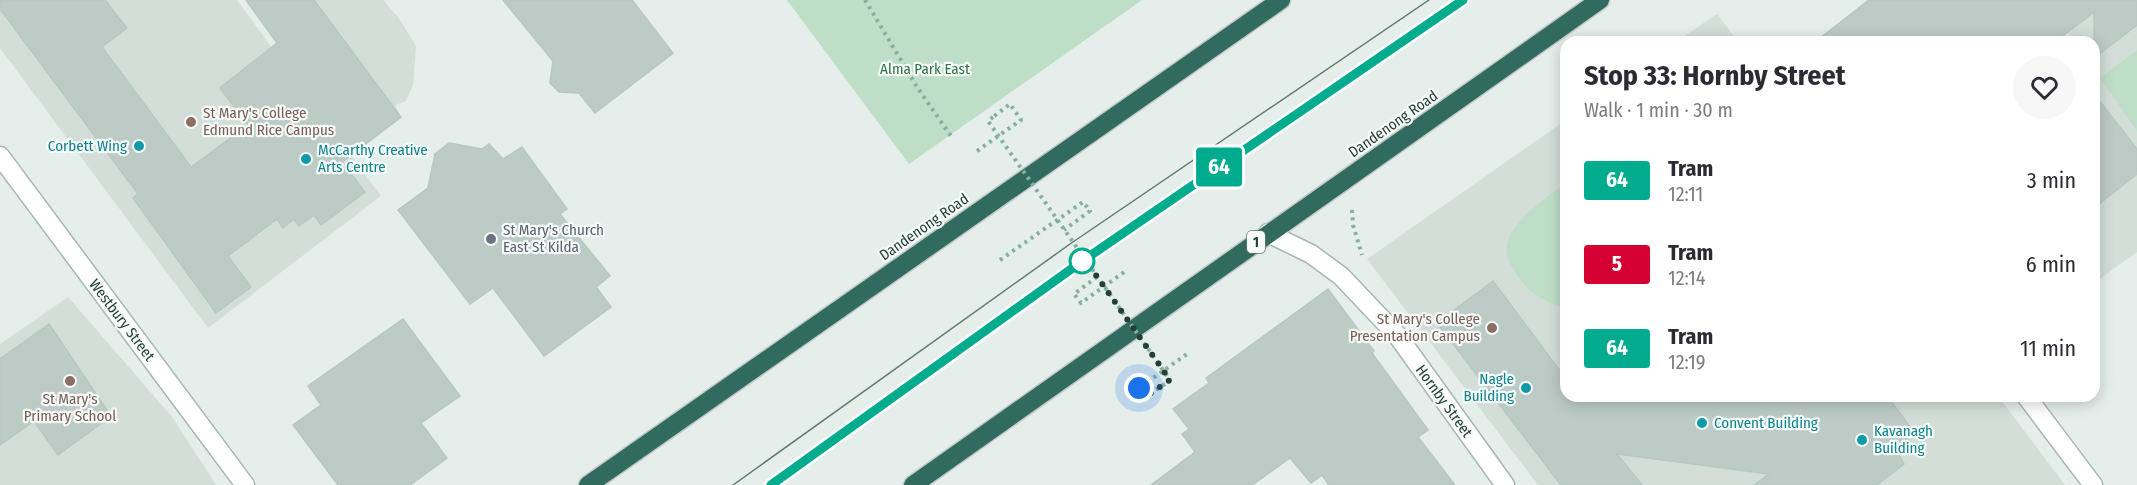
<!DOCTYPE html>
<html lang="en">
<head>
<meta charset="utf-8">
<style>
	body { margin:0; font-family:"Fira Sans Condensed",sans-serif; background:#f7f7f7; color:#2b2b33; height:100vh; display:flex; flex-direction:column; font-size:22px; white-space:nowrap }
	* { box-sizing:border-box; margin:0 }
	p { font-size:20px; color:#7c7c81 }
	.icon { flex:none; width:33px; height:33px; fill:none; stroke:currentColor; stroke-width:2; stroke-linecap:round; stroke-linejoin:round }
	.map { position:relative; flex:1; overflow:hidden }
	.panel { position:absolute; left:1560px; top:36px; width:540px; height:366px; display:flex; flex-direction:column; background:#fff; border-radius:18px; box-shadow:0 3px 15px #0003 }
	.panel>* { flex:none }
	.badge { padding:0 12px; border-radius:4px; font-size:21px; line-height:39px }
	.you { position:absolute; width:30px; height:30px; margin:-15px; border:4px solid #fff; border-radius:50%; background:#1a73e8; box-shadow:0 0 0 9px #1a73e833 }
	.map>.badge { position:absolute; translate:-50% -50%; box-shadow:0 0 0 3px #fff }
	.round { display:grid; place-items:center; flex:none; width:63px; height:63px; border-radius:32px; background:#f7f7f7 }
	.overview { display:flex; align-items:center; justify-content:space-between; height:102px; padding:0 24px }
	h1 { font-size:28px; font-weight:700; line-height:45px }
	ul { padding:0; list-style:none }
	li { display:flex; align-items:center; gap:18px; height:84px; padding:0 24px }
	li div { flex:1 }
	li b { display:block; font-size:22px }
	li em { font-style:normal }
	li .badge { min-width:66px; font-weight:700; text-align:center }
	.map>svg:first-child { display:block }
</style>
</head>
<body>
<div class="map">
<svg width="2137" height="485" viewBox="0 0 2137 485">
	<rect width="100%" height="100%" fill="#e5eeea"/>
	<g fill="#d3ded9">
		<polygon points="0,0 237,0 381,196 208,328 0,48"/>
		<polygon points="246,0 383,0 398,17 416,46 413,85 406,101 395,105 401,117 356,151"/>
		<polygon points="2044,0 2137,0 2137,252 2094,283 2094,73 2097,71 2094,67 2094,42 2075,42"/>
		<polygon points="1717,14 1738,42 1676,42"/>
		<polygon points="1566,120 1566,396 1998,396 2065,485 1538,485 1367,259"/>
		<polygon points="68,297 173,418 216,485 0,485 0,344"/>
	</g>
	<g fill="#bfdec7">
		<polygon points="787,0 1142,0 909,164"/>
		<polygon points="2137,50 2137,131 2100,78"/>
		<path d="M1566,184V309C1542,300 1529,294 1515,272C1512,267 1508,261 1507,255C1501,227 1546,197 1566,184Z"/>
	</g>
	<g fill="#bdcbc6" stroke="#b7c7c1" stroke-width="1.5">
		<polygon points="0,0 105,0 127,28 102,47 191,167 248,125 220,88 277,43 246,0 314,0 401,117 342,162 365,192 321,225 314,215 299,226 294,219 283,228 277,219 228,256 251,287 216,313 133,198 138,194 0,9"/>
		<polygon points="503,0 632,0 673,53 595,113 579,93 559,92 550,83 553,61"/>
		<polygon points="1869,0 2137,0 2137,25 2094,58 2094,12 2055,42 1815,42"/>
		<polygon points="2094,94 2137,149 2137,174 2094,208"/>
		<polygon points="449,143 482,149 489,144 503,159 522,147 567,209 560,214 610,276 596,287 611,307 544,356 493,288 470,304 398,210 428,188 435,154"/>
		<polygon points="1493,281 1566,379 1566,396 1887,396 1911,428 1905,435 1912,444 1899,455 1904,464 1877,485 1754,485 1769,474 1617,454 1642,485 1561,485 1437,323"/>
		<polygon points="1328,289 1374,351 1372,353 1428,430 1418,437 1455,485 1329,485 1322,475 1311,483 1290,458 1252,485 1151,485 1195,452 1182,434 1189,429 1173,409 1209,383 1206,378"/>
		<polygon points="403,319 460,396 421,423 447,458 410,485 338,485 293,425 321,405 308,386"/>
		<polygon points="49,324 111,416 58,455 34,421 0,445 0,359"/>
	</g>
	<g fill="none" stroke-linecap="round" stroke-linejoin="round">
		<g stroke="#a7b6b1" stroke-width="21">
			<g id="minor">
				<polyline points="0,156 245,485"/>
				<polyline points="1268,233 1311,254 1341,276 1397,335 1505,485"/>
				<polyline points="2026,396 2093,485"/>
			</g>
		</g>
		<g stroke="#c2c9c7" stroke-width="21">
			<g id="highway">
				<polyline points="588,485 1281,0"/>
				<polyline points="913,485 1600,0"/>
			</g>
		</g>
		<g stroke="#86b0a3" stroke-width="4" stroke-dasharray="3 4.5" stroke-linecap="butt">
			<polyline points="865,0 917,87 953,139"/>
			<polyline points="977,151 1021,120 1010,104 993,117"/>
			<polyline points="1352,210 1353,225 1362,255"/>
			<polyline points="1000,260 1083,202 1090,211 1064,230"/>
			<polyline points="1097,277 1074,294 1081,303 1127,270"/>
			<polyline points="1165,384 1145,397 1139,388 1187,354"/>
		</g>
		<use href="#minor" stroke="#fff" stroke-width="18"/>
		<use href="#highway" stroke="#316b5f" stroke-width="18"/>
		<g stroke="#5f7b73" stroke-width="1.5">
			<polyline points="733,485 1070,244 1429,0"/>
			<polyline points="771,485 1081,262 1463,0"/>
		</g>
		<polyline stroke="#86b0a3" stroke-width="4" stroke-dasharray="3 4.5" stroke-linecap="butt" points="993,117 988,121 1170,380 1165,384"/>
	</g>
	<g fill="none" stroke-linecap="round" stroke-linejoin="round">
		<g stroke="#fff" stroke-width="14">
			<polyline id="line" points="771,485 1081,262 1463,0"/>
		</g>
		<use href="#line" stroke="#00ab8e" stroke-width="9"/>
		<polyline stroke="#243f38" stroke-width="6" stroke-dasharray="0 10.8" points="1082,261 1086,261 1170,380 1145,397 1139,388"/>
	</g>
	<g fill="#8d6e63" stroke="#f6faf8" stroke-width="2">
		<circle cx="191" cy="122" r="6"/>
		<circle cx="1492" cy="328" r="6"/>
		<circle cx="70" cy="381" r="6"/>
	</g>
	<g fill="#0f9aa8" stroke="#f6faf8" stroke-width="2">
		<circle cx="139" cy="146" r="6"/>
		<circle cx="306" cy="159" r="6"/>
		<circle cx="1526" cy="388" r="6"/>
		<circle cx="1702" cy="423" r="6"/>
		<circle cx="1862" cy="440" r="6"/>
	</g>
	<circle fill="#6b7280" stroke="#f6faf8" stroke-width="2" cx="491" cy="239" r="6"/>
	<circle fill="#fff" stroke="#00ab8e" stroke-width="3" cx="1082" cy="261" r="12"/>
	<g text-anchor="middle" stroke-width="4.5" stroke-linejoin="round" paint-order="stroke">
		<rect fill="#f6faf8" stroke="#637772" stroke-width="1.5" x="1247" y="231" width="18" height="22" rx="4.5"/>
		<g font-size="14" font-weight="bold" fill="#243f38">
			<text x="1256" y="247">1</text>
		</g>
		<g font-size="15" fill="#2f754a" stroke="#f6faf8">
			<text x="925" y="74">Alma Park East</text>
		</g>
		<g font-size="15" fill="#785e54" stroke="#f6faf8" text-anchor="start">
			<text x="203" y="118">St Mary's College<tspan x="203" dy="17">Edmund Rice Campus</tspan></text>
			<text x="1480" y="324" text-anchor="end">St Mary's College<tspan x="1480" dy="17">Presentation Campus</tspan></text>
			<text x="70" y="404" text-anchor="middle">St Mary's<tspan x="70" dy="17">Primary School</tspan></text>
		</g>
		<g font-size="15" fill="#243f38" stroke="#f6faf8">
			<text transform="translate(1393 124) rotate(-35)" y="5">Dandenong Road</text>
			<text transform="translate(924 227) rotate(-35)" y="5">Dandenong Road</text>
			<text transform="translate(122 320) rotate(53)" y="5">Westbury Street</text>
			<text transform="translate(1444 401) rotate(54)" y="5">Hornby Street</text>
		</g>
		<g font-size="15" fill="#0d838f" stroke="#f6faf8" text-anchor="start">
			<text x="127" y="151" text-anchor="end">Corbett Wing</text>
			<text x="318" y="155">McCarthy Creative<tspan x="318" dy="17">Arts Centre</tspan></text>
			<text x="1514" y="384" text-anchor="end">Nagle<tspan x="1514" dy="17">Building</tspan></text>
			<text x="1714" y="428">Convent Building</text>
			<text x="1874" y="436">Kavanagh<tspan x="1874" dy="17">Building</tspan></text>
		</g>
		<g font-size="15" fill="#5b616d" stroke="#f6faf8" text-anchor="start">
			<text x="503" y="235">St Mary's Church<tspan x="503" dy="17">East St Kilda</tspan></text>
		</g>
	</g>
</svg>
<div class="you" style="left:1139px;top:388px"></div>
<b class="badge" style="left:1219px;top:167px;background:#00ab8e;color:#fff">64</b>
<section class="panel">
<div class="overview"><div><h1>Stop 33: Hornby Street</h1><p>Walk · 1 min · 30 m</p></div><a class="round"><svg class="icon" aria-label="heart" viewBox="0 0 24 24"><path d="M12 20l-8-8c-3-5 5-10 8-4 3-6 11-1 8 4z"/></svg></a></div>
<ul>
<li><span class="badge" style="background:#00ab8e;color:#fff">64</span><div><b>Tram</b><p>12:11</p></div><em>3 min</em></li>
<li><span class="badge" style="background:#d50032;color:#fff">5</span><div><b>Tram</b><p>12:14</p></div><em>6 min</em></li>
<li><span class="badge" style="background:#00ab8e;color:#fff">64</span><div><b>Tram</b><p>12:19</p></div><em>11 min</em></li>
</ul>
</section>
</div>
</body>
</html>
